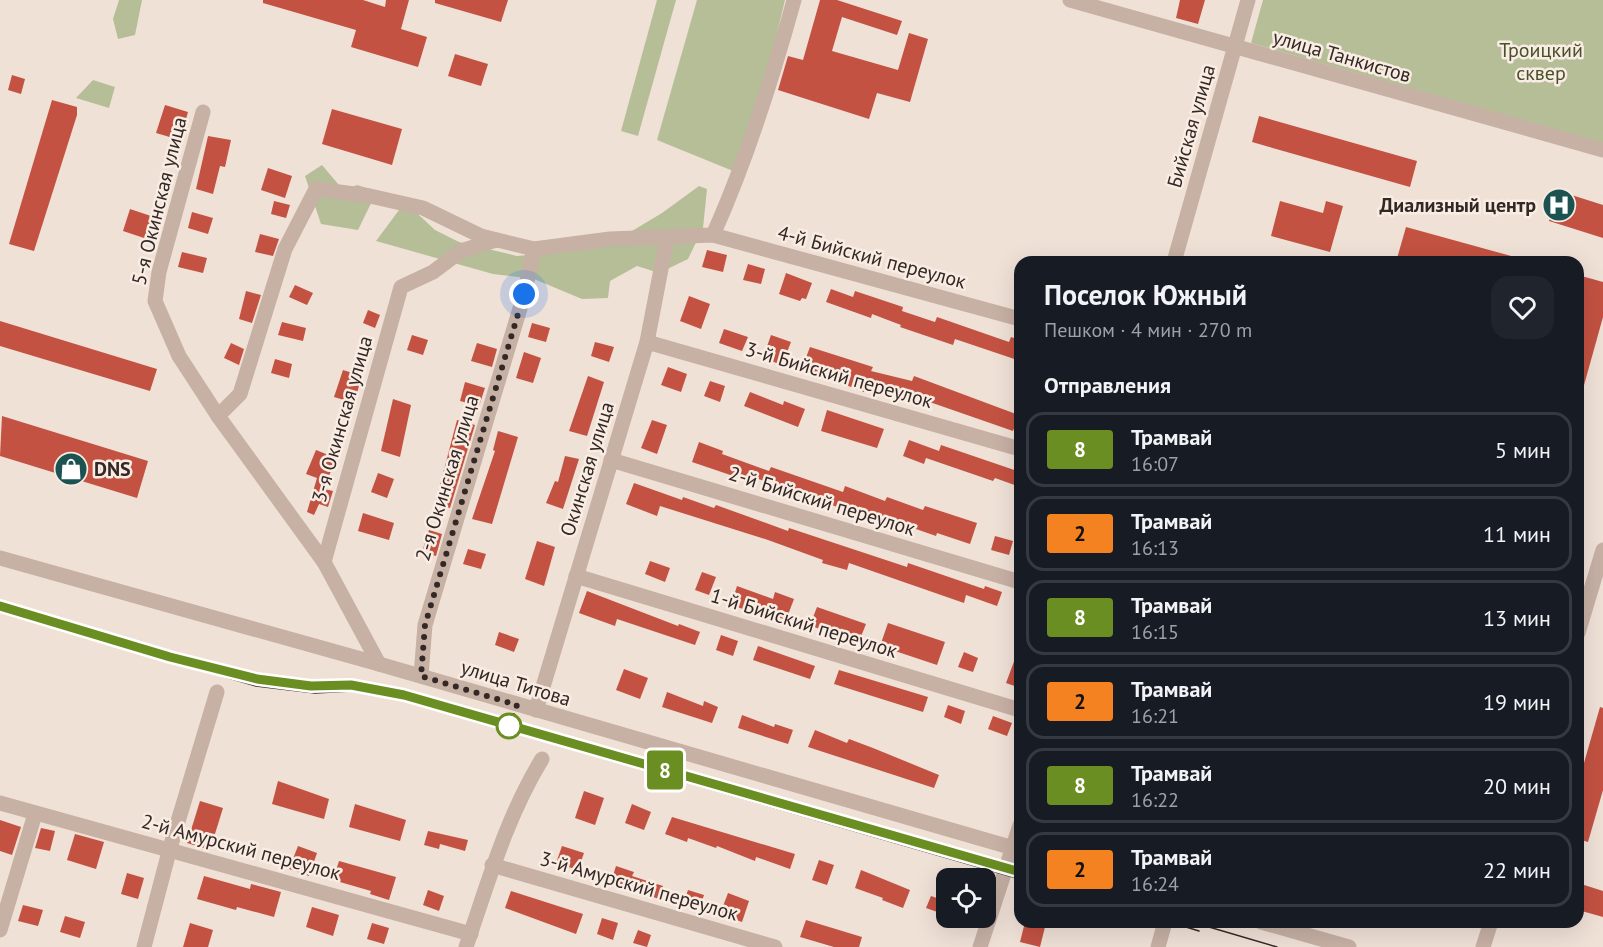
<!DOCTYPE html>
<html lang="ru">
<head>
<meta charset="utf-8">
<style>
	body { margin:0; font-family:"PT Sans",sans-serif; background:#20242c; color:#f1f3f6; height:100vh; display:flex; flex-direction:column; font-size:22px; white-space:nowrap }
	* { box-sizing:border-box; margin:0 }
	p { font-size:20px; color:#9ea1a6 }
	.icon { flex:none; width:33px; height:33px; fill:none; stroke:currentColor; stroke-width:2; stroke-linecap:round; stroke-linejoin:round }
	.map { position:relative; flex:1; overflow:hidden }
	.sheet { position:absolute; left:1014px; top:256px; width:570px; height:672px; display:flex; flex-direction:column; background:#171b24; border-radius:18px; box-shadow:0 6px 24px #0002 }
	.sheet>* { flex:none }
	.badge { padding:0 12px; border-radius:4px; font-size:21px; line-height:39px }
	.controls { position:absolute; left:936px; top:868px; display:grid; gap:12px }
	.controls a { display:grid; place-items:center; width:60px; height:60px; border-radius:12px; background:#171b24; box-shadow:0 6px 24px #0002; font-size:30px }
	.you { position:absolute; width:30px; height:30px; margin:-15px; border:4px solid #fff; border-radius:50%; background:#1a73e8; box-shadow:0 0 0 9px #1a73e833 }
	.map>.badge { position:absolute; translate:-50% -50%; box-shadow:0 0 0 3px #fff }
	h2 { padding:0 30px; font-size:22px; line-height:54px }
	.round { display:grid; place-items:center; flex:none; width:63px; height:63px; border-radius:18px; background:#20242c }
	.summary { display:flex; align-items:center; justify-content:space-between; height:102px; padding:0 30px }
	h1 { font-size:28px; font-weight:700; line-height:45px }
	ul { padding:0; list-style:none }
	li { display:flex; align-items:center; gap:18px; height:75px; margin:0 12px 9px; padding:0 18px; border:3px solid #363941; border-radius:18px }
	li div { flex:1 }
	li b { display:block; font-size:22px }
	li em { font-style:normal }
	li .badge { min-width:66px; font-weight:700; text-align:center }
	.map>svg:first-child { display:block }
</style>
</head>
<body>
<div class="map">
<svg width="1603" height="947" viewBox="0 0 1603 947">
	<rect width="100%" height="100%" fill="#f0e1d7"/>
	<g fill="#b6be98">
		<polygon points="119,0 142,0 135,35 118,39 113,19"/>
		<polygon points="657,0 676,0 638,136 621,131"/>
		<polygon points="697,0 785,0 767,75 733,171 657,140"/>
		<polygon points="1263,0 1603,0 1603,143 1251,43"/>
		<polygon points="93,80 115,87 109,108 76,98"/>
		<polygon points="322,165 344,191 357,185 377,191 358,230 321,224 305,176"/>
		<polygon points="699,186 707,189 703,228 688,259 659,273 637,266 610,281 608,298 582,299 534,279 493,274 376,241 405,202 435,230 459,242 517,256 574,251 612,243 662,213"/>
	</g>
	<g fill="#c35242">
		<polygon points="263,0 363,0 385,7 386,0 409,0 401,29 427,37 418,67 351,47 356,30 263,3"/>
		<polygon points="435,0 508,0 501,22 435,3"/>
		<polygon points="820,0 837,0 902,21 897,35 842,17 832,51 898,70 909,33 928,39 910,102 877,93 869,119 778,90 788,56 803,60"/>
		<polygon points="1180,0 1205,0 1198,24 1176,18"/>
		<polygon points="455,54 488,64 481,86 448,76"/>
		<polygon points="12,75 25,79 21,94 8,90"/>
		<polygon points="52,100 77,107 77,115 34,251 9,244"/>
		<polygon points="165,105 188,112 180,140 156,133"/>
		<polygon points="332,109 402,129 392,165 322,144"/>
		<polygon points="1259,116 1417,161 1410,187 1252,142"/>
		<polygon points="208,136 231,140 225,167 220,166 213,194 196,189"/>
		<polygon points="268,168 292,176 285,198 261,190"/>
		<polygon points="1559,191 1603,205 1603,238 1549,221"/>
		<polygon points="274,201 290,205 286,218 271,214"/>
		<polygon points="1280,201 1323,213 1326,201 1343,206 1330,252 1271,236"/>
		<polygon points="130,209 154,217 147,239 123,231"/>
		<polygon points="192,212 213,218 208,234 188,228"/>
		<polygon points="1406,227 1522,259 1522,262 1396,262"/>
		<polygon points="260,234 279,239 273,256 255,252"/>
		<polygon points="707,250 727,255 723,272 702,267"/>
		<polygon points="182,252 207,258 203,273 178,267"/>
		<polygon points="748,264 765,269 761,284 743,280"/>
		<polygon points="786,273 812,283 806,299 802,298 800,301 779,294"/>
		<polygon points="1578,275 1603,282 1603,317 1581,396 1578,395"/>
		<polygon points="295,285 313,293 307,305 289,297"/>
		<polygon points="831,289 853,297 855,291 903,307 902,311 935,322 937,317 1009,342 1011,337 1020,340 1020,361 955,339 953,345 900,327 901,325 872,314 871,318 826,302"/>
		<polygon points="246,291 261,295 252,323 239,319"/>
		<polygon points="689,296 710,304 701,329 680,321"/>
		<polygon points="368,310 380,315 375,328 363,323"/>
		<polygon points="0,321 157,369 150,391 0,346"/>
		<polygon points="282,322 306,328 303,341 278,335"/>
		<polygon points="532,323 550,328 546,342 528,337"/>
		<polygon points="724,329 748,337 742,351 719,343"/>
		<polygon points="412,335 428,340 423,355 407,350"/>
		<polygon points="771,335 791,342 782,365 763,358"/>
		<polygon points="595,342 614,347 609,362 591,356"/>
		<polygon points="231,343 244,349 239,365 224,358"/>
		<polygon points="477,343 497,349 492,367 471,361"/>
		<polygon points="810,347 873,367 871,371 912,381 914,376 1019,415 1013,431 898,391 866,385 864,392 802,368"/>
		<polygon points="524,352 541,358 533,383 516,378"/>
		<polygon points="275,359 292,364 289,378 271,373"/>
		<polygon points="668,367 687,374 681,392 661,385"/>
		<polygon points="343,370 362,376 354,403 334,397"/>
		<polygon points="588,376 604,382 587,436 569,431"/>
		<polygon points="710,381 725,386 720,402 704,396"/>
		<polygon points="465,382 485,388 479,406 460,401"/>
		<polygon points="750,392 783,405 784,401 805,409 798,427 744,406"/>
		<polygon points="393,399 411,405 400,457 381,451"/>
		<polygon points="827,410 884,429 877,448 821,431"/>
		<polygon points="2,416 148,461 137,498 0,456"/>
		<polygon points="457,420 475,425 450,508 435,504"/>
		<polygon points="652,420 667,425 657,454 641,448"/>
		<polygon points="498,431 518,437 492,524 472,519 495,451 493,450"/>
		<polygon points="909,440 939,451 941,445 1020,472 1020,487 995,478 993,481 926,458 924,464 903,456"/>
		<polygon points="699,442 723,451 722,454 769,471 771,467 843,492 845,486 885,501 887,497 923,510 925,506 977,523 970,544 937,533 936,536 862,510 860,515 750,476 748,481 692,462"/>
		<polygon points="316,450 336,458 324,489 333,491 328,507 319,504 314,515 307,512 317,478 306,474"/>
		<polygon points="565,456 579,459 563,509 546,503 555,481 558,482"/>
		<polygon points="378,473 394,479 387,498 371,492"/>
		<polygon points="634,483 682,500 683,497 714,508 716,505 788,531 789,528 907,567 908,563 984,589 985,586 1002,592 997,606 966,595 964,603 849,563 847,570 822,563 823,560 768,540 660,506 657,516 626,504"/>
		<polygon points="363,513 394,523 389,540 358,531"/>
		<polygon points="429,530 442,534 436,556 422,552"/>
		<polygon points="995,536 1013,541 1009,555 991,550"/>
		<polygon points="537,541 555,547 544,586 525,579"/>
		<polygon points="468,549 486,554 481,569 463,564"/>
		<polygon points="650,561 670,568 665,582 645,574"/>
		<polygon points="702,572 716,577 709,595 695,590"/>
		<polygon points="737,586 773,599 775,592 794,599 786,620 753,608 752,612 731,605"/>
		<polygon points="587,591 678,626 679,624 700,632 695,645 617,619 615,626 579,613"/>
		<polygon points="817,607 866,624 860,639 826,626 824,631 810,625"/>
		<polygon points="888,623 945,642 937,665 880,646"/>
		<polygon points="499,632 519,639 514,652 495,645"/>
		<polygon points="721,635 738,641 733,656 716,650"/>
		<polygon points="758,646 815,666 810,679 753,660"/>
		<polygon points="1019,648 1020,648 1020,688 1006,683"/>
		<polygon points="964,652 978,658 973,672 958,667"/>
		<polygon points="624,669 648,678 640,699 616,690"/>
		<polygon points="839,670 928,697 923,712 834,684"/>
		<polygon points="667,692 703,706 704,701 718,707 712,723 662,707"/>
		<polygon points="948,705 965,711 961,724 944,717"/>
		<polygon points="1600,707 1603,708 1603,790 1588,842 1578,839 1578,784"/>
		<polygon points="742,715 774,727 775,724 793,730 788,744 738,728"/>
		<polygon points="993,716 1012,723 1007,736 988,729"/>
		<polygon points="815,730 847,743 849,739 873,748 939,775 934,788 808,747"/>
		<polygon points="278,781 329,799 324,819 272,804"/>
		<polygon points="584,791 604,798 595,825 575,818"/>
		<polygon points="200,801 223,808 210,850 187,843"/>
		<polygon points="355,804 406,820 400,841 349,827"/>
		<polygon points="632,804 651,812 644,830 625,823"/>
		<polygon points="672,817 795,854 790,869 756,857 755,861 717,846 716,848 688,838 687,842 665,834"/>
		<polygon points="0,820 21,827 12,855 0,851"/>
		<polygon points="41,828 55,831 50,851 35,848"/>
		<polygon points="428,831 468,840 465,851 440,844 439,849 424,845"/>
		<polygon points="75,834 104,842 96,869 67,860"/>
		<polygon points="298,846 317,853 309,876 289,869"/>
		<polygon points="562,846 584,853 578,870 556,863"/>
		<polygon points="819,860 834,865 827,885 812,880"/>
		<polygon points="339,861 396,877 389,900 370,894 371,891 333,880"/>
		<polygon points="616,866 634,872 632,876 663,886 659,899 611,882"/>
		<polygon points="861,870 910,890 903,908 882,900 883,898 855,888"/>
		<polygon points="127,873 144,878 138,899 121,894"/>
		<polygon points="204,876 250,889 251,884 281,892 274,917 237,907 236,910 197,899"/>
		<polygon points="1578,883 1603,891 1603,917 1578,910"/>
		<polygon points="428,890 444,896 439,911 423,905"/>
		<polygon points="688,890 704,895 699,910 683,904"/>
		<polygon points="511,891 583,914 576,934 505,908"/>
		<polygon points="728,893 749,901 742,922 720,914"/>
		<polygon points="931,896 946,901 943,914 926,908"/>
		<polygon points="23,905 43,910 38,926 18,921"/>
		<polygon points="312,907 339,915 333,936 306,927"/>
		<polygon points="65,916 85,922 80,938 60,932"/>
		<polygon points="602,918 618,923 613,940 597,934"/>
		<polygon points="806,920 862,937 859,947 834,947 800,937"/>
		<polygon points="1025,922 1045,927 1040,947 1020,942"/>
		<polygon points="190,923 213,930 208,947 183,947"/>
		<polygon points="372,923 389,928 384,944 367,939"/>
		<polygon points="638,930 651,935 647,947 633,943"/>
	</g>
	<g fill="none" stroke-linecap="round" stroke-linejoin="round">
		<g stroke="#c7b0a4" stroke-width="15">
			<polyline points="1070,0 1603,150"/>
			<polyline points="203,112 159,272 155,301 179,356 218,416 324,562 379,664"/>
			<path d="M713,235C747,159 772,80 794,0"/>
			<polyline points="1174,262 1248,0"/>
			<polyline points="647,342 1020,449"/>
			<polyline points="218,416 240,394 285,249 316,189 370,196 423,208 481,236 534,249 610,239 713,235 1020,319"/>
			<polyline points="611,460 1020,582"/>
			<polyline points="0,558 379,664 1020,850"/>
			<polyline points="324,562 401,287 433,272 461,251 496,240"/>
			<polyline points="576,576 1020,710"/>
			<polyline points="1578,633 1603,550"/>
			<polyline points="421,676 425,625 524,295 534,249"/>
			<polyline points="536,710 647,342 667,238"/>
			<polyline points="0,803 471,934"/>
			<polyline points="492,865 775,947"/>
			<polyline points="1261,922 1349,947"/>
			<polyline points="0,930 35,814"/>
			<polyline points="144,947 170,848 217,692"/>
			<path d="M466,947C488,883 506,818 542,759"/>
			<polyline points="980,947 1020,825"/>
			<polyline points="1158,947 1165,922"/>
			<polyline points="1483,947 1491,922"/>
		</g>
		<g stroke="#332825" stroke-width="1.5">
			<polyline points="0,611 256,686 315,693 352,691 403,700 1020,879"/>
			<polyline points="1170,922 1199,931"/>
			<polyline points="1192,922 1277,947"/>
		</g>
	</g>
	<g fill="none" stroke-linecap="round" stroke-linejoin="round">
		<g stroke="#fff" stroke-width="14">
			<polyline id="line" points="0,606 170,657 257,679 311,686 351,685 404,695 1020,872"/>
		</g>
		<use href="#line" stroke="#6b8e23" stroke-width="9"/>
		<polyline stroke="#332825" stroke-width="6" stroke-dasharray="0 10.8" points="509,726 517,705 421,676 425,625 524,294"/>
	</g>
	<defs>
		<g id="hospital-disc" transform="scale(1.725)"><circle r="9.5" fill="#1c5350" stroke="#f8ece3"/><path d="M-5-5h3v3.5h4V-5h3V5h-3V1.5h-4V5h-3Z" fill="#fff"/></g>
		<g id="shop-disc" transform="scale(1.725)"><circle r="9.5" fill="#1c5350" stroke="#f8ece3"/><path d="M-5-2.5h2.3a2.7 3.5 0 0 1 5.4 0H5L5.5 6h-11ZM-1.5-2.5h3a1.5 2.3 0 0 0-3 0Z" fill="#fff"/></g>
	</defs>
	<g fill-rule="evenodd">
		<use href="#hospital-disc" x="1559" y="205"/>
		<use href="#shop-disc" x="71" y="469"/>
	</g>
	<circle fill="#fff" stroke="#6b8e23" stroke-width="3" cx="509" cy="726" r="12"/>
	<g text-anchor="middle" stroke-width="5" stroke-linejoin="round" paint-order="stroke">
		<g font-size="20" fill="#47502a" stroke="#f8ece3">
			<text x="1541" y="57">Троицкий<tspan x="1541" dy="23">сквер</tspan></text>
		</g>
		<g font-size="20" fill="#332825" stroke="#f8ece3">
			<text transform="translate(1342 56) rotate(16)" y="7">улица Танкистов</text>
			<text transform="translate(1191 126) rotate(-74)" y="7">Бийская улица</text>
			<text transform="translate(159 201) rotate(-76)" y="7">5-я Окинская улица</text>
			<text transform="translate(872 257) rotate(15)" y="7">4-й Бийский переулок</text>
			<text transform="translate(839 375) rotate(16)" y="7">3-й Бийский переулок</text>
			<text transform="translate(342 419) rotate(-74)" y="7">3-я Окинская улица</text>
			<text transform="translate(587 469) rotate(-73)" y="7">Окинская улица</text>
			<text transform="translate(447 478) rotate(-73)" y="7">2-я Окинская улица</text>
			<text transform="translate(822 501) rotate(17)" y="7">2-й Бийский переулок</text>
			<text transform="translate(804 623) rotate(17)" y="7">1-й Бийский переулок</text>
			<text transform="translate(516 683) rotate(17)" y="7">улица Титова</text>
			<text transform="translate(241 847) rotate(15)" y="7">2-й Амурский переулок</text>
			<text transform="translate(639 886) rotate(16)" y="7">3-й Амурский переулок</text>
		</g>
		<g font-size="20" font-weight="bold" fill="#332825" stroke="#f8ece3" text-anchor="end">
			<text x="1536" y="212">Диализный центр</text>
			<text x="94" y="476" text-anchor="start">DNS</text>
		</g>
	</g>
</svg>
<div class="controls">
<a><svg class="icon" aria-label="locate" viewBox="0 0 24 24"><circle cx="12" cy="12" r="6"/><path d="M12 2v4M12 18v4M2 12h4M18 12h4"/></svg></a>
</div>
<div class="you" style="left:524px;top:294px"></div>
<b class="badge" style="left:665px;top:770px;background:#6b8e23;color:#fff">8</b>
<section class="sheet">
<div class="summary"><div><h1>Поселок Южный</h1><p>Пешком · 4 мин · 270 m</p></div><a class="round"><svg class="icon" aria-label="heart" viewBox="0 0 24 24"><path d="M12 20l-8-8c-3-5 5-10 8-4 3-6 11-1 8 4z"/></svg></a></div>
<h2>Отправления</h2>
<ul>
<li><span class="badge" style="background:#6b8e23;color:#fff">8</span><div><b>Трамвай</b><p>16:07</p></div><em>5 мин</em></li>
<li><span class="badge" style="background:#f58220;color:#111">2</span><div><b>Трамвай</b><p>16:13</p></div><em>11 мин</em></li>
<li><span class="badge" style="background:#6b8e23;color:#fff">8</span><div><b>Трамвай</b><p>16:15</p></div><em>13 мин</em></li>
<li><span class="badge" style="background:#f58220;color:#111">2</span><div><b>Трамвай</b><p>16:21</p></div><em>19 мин</em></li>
<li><span class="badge" style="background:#6b8e23;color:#fff">8</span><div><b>Трамвай</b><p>16:22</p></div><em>20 мин</em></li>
<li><span class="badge" style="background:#f58220;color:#111">2</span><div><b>Трамвай</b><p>16:24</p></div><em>22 мин</em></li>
</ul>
</section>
</div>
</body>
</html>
